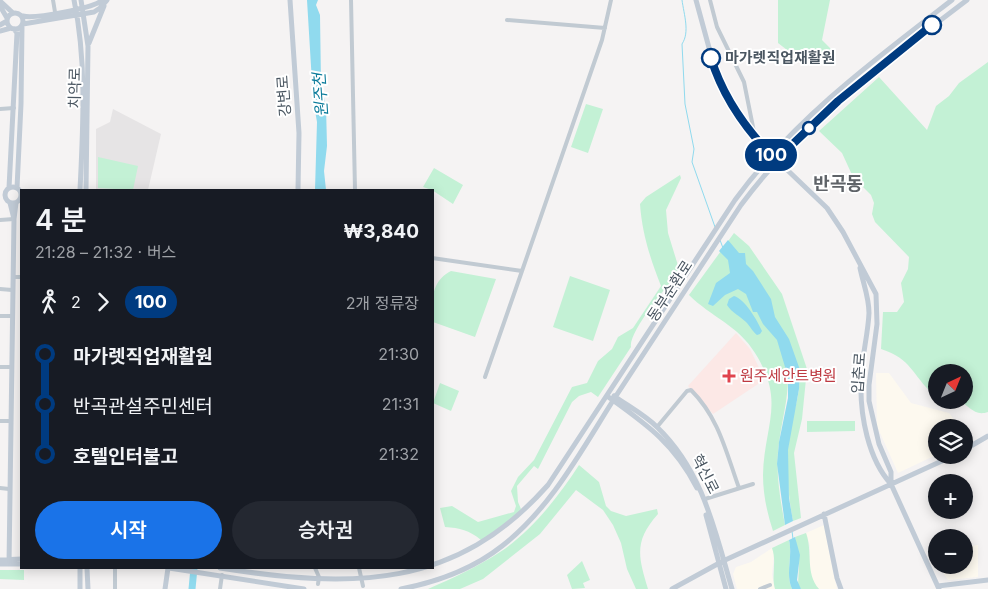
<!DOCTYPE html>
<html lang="ko">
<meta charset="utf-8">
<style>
body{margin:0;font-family:Inter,"Noto Sans KR",sans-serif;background:#242831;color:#f1f3f6;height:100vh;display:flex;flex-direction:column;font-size:19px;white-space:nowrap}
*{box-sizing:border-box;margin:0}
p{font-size:16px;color:#9ea1a6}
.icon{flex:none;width:28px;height:28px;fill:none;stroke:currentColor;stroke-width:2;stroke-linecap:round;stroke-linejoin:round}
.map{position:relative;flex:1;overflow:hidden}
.drawer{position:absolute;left:20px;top:189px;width:414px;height:380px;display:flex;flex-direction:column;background:#171b24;border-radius:0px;box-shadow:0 2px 12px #0003}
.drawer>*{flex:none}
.badge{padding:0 10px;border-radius:16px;font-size:18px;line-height:32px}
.needle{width:32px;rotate:43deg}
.fabs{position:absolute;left:928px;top:364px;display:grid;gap:10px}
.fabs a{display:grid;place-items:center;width:45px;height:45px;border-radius:50%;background:#171b24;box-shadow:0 2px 12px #0003;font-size:25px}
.map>.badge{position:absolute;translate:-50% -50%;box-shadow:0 0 0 2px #fff}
.legs{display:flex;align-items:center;gap:8px;height:55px;padding:0 15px;font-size:16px}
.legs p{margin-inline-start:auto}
.overview{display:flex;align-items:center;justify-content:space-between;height:85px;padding:0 15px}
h1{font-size:28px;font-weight:600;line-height:38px}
.cta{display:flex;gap:10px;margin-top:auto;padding:10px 15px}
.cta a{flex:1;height:58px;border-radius:30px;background:#1a73e8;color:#fff;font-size:20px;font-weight:600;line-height:58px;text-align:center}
.cta a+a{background:#242831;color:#f1f3f6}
ul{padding:0 15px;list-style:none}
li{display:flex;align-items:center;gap:18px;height:50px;font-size:19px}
li i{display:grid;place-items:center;width:8px;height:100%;margin:0 6px;background:currentColor}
li i::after{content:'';width:12px;height:12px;margin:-6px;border:4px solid;border-radius:50%;background:#171b24}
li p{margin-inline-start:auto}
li:first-child i{background:linear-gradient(#0000 50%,currentColor 0)}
li:last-child i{background:linear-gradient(currentColor 50%,#0000 0)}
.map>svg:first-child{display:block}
.commercial{fill:#fdf9ef}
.education{fill:#e6e4e5}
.medical{fill:#fce8e6}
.green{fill:#c3f1d5}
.water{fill:#90daee}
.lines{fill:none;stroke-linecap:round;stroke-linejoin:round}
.stream{stroke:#90daee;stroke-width:1}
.river{stroke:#90daee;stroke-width:7}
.street{stroke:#c1cad2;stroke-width:4}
.secondary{stroke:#c1cbd6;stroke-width:5}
.line-1-casing{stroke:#fff;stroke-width:11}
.line-1{stroke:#003b80;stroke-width:8}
.stop-1-dot{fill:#fff;stroke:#003b80;stroke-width:2.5}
.health-dot{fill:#e0444e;stroke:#fff;stroke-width:2}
.labels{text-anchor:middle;stroke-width:4;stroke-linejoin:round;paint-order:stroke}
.stop-label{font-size:15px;font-weight:bold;fill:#4a5661;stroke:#fff;text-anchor:start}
.street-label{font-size:15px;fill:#4a5661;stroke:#fff}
.health-label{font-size:15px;fill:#be3a42;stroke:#fff;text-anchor:start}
.water-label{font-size:16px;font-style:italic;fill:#0c7c9b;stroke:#fff}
.quarter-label{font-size:18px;font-weight:bold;fill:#5f6368;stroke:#fff}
</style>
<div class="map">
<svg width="988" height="589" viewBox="0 0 988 589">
<rect width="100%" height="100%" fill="#f5f3f3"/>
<path class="commercial" d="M876,373H889L911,403L949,413L960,427L936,428V455L898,473L877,426Z
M824,525L833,572L837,589H819L812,581L809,570L810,546L806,533Z
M978,545V577L948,580L938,565H964V547Z
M772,548L774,554L772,575L775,589H737L733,574L736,567L751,562Z"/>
<path class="education" d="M113,109L161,134L148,190H96V129L110,122Z"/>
<path class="medical" d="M736,333L750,349L760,370L761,382L713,414L688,386Z"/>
<path class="green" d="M778,0H830L822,40L831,49L823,59L791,53L778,43Z
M988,62V412C974,417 969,405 958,400H964V372H936V395L933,394C912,375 912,359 881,349L883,312H897L904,302L901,283L908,269L909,257L875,222L872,214L874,203L871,195L853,177L842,153L819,131L879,77L927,130L936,106L949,96L959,83Z
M586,104L603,109L588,153L571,147Z
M98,157L138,166L133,190L98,188Z
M434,168L463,185L453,204L432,190L423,187Z
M680,175L681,178L666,210L668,233L680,272C669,282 628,333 631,347L598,397L591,392L579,396L572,402L538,469L534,466L517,486L518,502L521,509L519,514L490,539L481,540C469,530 460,528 445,527L440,508L452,506L478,522L514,512L516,506L511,491L518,477L534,460L572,387L587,383L598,361L612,349L618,337L633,328L661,286C650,258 642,233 640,204L646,197Z
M734,233L749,246L782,294L807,369L802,419L794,453L801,518L793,521C787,490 785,457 791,425C795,407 801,391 799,372L788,377C788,400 782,420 779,443C775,471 780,498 785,525L773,531C767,513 763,494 763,475C764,425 786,402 755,353C738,325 711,317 689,295Z
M451,271L496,279L475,337L433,322C432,301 430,282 451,271Z
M570,276L610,290L593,341L553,327Z
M440,383L459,391L451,411L433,403Z
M807,421H855V431L807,432Z
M579,465L599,482L606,506L611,511L626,516L657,509L658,514C634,541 638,556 648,589H636L627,569L621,543L613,525L603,510L576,490L540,534L483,579L460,589H428C453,578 477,567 500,552C532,531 559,496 579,465Z
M806,533C813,552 805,573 819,589H801L798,585L799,565L795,537Z
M789,540C793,557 785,573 792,589H775C771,575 777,562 772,548Z
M582,561L590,580L583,583L585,588L572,589L567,575Z
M0,570H24V580L0,579Z"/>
<path class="water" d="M307,0H318L316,5L320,15L321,83L326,106L327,146L324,171L326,190H315L317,122L313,99Z
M728,240L739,253H745L746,264L753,271L771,299L775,317L789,339L800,370L799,389L788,450L789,498L793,521L785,525L777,464L779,442L788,398V377L777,340L763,324L757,312H753L746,294L738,289L725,295L713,306L708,304L716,283L730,273L728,260L719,251Z
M734,296C745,299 757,320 762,331L760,334L757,335C752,331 750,326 746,322C740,316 732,313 727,305L729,299Z
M795,537L800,555L797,580L801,589H792C785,573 793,557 789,540Z"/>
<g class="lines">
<path class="stream" d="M682,0C684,15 690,32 682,44L685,104L694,149L692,162L715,227
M720,240L723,248
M792,531L793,539"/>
<path class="river" d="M192,589L194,568"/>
<path class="street" d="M53,0L55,12
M351,0L355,190
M710,0L717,27L744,82L755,137
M507,20L605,28
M0,109L14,108
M0,220L14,219
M432,258L522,271L602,40L611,0
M13,277H21
M0,289L12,290
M0,316H12
M0,367H11
M485,377L522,271
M0,421H10
M657,427L687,391L691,390C719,418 726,452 739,488
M0,488L9,489
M705,499L753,484
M115,568V589
M315,568L319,577L318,584
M359,568L363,586
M220,589L222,575
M760,589L770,585"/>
<path class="secondary" d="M74,0C87,62 83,127 80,190
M81,0L88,46L86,190
M290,0L299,133L298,190
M696,0L717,77L731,104L755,139L827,208L843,232L876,294L877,324L869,385V401L879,444L891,472V484
M0,1L13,13
M0,6L7,18
M7 21a8 8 0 1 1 16 0a8 8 0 1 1-16 0Z
M23,16C34,19 95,8 102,0
M23,24L94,12L100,8L107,0
M0,25L7,21
M0,31L11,28
M89,43L104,6
M5 195a8 8 0 1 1 16 0a8 8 0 1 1-16 0Z
M9,188L17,33L14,29
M17,188L21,104L22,26
M10,203L14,219
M860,268C863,283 869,297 869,313C868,336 861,359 861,382C860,415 868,459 891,484L939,589
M607,396C646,424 674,443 697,488
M614,396C628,406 645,415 657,427C703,471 715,531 732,589
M964,450L988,436
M824,514L837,578L841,589
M706,515L726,589
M0,560L21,559
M0,564H21
M9,564L14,219L16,203
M80,568V589
M87,568L88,589
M169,568L304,589
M220,568C354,589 456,589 548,485L735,200C793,120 874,60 952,0
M938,586L988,580
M165,589L168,568
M401,589C437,582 473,569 502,546C551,508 581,451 614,399C656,334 699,270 741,205C802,122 886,62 967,0
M672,589L723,561L955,455"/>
</g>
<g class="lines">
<defs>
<path id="line-1" d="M711,58C723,98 747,131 776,160L838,101L932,25"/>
</defs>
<use href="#line-1" class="line-1-casing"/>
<use href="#line-1" class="line-1"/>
</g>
<g class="stop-1-dot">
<circle cx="932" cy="25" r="9"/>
<circle cx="711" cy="58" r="9"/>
<circle cx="809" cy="128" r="6"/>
</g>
<path class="health-dot" d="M726.5 368.5h5v5h5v5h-5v5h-5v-5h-5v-5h5z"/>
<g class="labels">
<g class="stop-label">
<text x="725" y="63">마가렛직업재활원</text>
</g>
<g class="street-label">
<text transform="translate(75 88) rotate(-89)" y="5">치악로</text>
<text transform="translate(284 96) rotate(-94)" y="5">강변로</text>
<text transform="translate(670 291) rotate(-57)" y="5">동부순환로</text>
<text transform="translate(859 373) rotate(-86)" y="5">입춘로</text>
<text transform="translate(705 474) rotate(63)" y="5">혁신로</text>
</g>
<g class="health-label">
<text x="740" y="381">원주세안트병원</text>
</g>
<g class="water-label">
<text transform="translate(320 95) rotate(-94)" y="6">원주천</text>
</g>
<g class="quarter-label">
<text x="838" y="190">반곡동</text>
</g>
</g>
</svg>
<div class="fabs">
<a><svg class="needle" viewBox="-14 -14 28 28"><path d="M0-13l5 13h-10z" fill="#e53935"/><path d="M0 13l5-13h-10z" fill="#9ea1a6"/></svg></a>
<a><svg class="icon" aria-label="layers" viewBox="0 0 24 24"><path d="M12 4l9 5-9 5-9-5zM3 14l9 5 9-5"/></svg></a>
<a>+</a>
<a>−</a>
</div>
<b class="badge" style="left:771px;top:155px;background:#003b80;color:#fff">100</b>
<section class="drawer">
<div class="overview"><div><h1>4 분</h1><p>21:28 – 21:32 · 버스</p></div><b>₩3,840</b></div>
<div class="legs"><svg class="icon" aria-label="walk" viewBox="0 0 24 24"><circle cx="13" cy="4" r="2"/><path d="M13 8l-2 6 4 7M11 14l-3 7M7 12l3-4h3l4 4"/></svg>2<svg class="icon" aria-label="forward" viewBox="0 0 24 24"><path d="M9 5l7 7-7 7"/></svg><b class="badge" style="background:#003b80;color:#fff">100</b><p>2개 정류장</p></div>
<ul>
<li><i style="color:#003b80"></i><b>마가렛직업재활원</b><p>21:30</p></li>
<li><i style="color:#003b80"></i><span>반곡관설주민센터</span><p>21:31</p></li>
<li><i style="color:#003b80"></i><b>호텔인터불고</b><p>21:32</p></li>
</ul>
<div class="cta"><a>시작</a><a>승차권</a></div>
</section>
</div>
